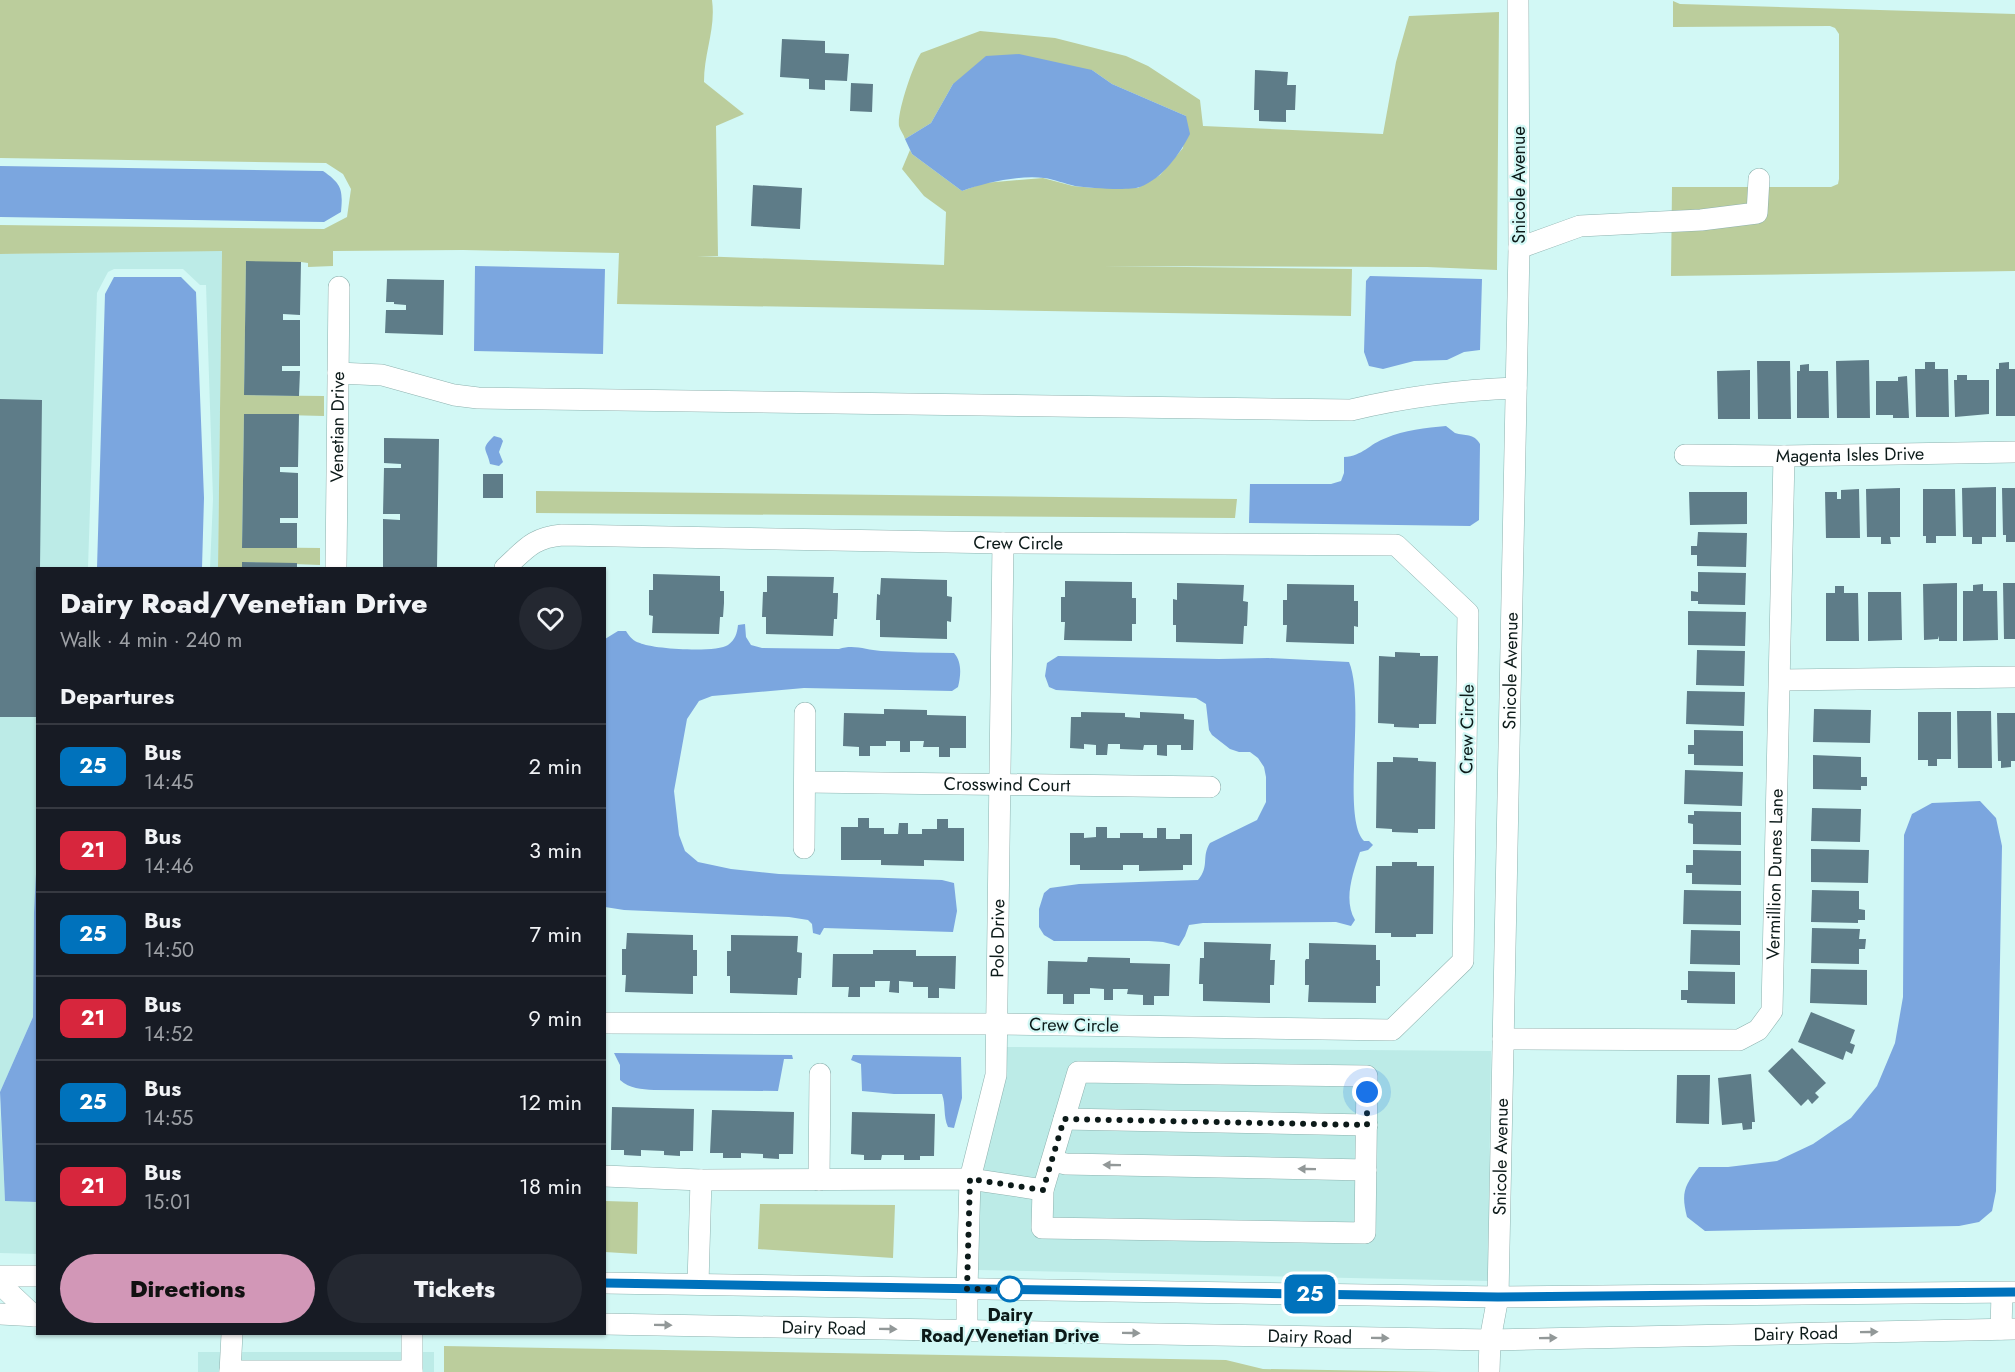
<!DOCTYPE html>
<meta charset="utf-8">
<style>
body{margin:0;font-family:Jost,sans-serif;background:#242831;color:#f1f3f6;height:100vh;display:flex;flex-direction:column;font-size:22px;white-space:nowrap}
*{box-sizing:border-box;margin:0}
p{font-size:20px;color:#9ea1a6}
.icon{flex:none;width:33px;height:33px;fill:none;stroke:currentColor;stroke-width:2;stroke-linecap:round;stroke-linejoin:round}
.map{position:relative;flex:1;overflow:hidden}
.panel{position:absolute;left:36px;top:567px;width:570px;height:768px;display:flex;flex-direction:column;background:#171b24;border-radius:0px;box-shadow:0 2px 4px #0004}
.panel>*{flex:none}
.badge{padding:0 12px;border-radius:9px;font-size:21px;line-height:39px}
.you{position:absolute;width:30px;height:30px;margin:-15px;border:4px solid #fff;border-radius:50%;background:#1a73e8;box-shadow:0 0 0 9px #1a73e833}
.map>.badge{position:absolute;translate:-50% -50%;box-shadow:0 0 0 3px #fff}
h2{padding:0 24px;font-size:22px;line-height:54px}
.round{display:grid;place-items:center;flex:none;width:63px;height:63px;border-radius:32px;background:#242831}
.head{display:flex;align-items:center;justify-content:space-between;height:102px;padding:0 24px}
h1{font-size:28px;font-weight:800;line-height:45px}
.action{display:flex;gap:12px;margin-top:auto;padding:12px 24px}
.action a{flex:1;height:69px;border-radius:36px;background:#d297b7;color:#111;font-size:24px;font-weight:800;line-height:69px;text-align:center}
.action a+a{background:#242831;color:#f1f3f6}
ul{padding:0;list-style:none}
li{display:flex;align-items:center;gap:18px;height:84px;padding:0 24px;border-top:2px solid #363941}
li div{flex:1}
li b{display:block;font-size:22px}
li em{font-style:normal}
li .badge{min-width:66px;font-weight:700;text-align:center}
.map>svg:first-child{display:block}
.built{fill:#bcebe7}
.green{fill:#bbcd9c}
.water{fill:#7ba6df}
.building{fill:#5e7c88}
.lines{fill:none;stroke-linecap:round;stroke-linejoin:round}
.minor-casing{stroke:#8eb2af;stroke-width:22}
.minor{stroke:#fff;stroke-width:21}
.oneway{fill:#929898}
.line-casing{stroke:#fff;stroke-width:14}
.line{stroke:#0072bc;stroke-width:9}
.walk{stroke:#0c1a19;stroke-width:6;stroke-dasharray:0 10.8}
.stop-dot{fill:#fff;stroke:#0072bc;stroke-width:3}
.labels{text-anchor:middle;stroke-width:4.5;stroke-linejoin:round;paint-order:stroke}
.street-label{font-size:18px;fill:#0c1a19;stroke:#d2f8f5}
.stop-label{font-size:18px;font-weight:bold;fill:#0c1a19;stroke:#d2f8f5}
</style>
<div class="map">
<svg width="2015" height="1372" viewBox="0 0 2015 1372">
<rect width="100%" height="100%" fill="#d2f8f5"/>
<path class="built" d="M153,251H222L218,568H210L213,499L206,285H200L183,269H114L108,272L97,293L88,568H38V855L34,913L33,1017L0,1092V254Z
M1007,1047L1491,1051L1488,1281L978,1270L980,1181Z
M0,1104L5,1200L37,1202V1254L0,1253Z
M198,1352H434V1372H198Z"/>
<path class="green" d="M0,0H712C716,29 704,52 704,82L744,114L716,126L718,256H697L944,265L946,212L924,196L902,169L910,150L912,154L962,191L984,183L1043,178L1073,186L1094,188H1138L1160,175L1183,148L1186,116L1112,84L1092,70L953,84L931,123L905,139C904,135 900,130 899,126C897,112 913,65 921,53L980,31L1055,38L1126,56L1148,66L1200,100L1203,126L1383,134L1396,62L1409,16L1499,12L1497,270L1427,267L1102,266L1352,269L1351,316L617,304L619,253L463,250L333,251V266L308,267V263L301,262H246L244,395L324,396V416L244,414L242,547L320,548V565L242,562V568H218L222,251L0,254V225L324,229L347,217L351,189L343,174L326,163L0,158Z
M1673,1L1680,4L2015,14V271L1671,276L1672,187H1831L1838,184L1839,179V34L1835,28L1830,26L1673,27Z
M536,491L1237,499L1235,518L536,513Z
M605,1201L638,1202L637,1254L605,1252Z
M760,1204L895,1205L893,1258L758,1249Z
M444,1346L1226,1360L1263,1369L1442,1372H444Z"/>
<path class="water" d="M1019,54L1092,70L1112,84L1186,116L1190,134C1179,155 1163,178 1140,187C1128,191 1089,188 1075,186C1065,184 1054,179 1044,178C1018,175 985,183 962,191L912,154L905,139L931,123L953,84L986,56Z
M0,166L323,171C342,184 343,190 341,212L324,222L0,217Z
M475,266L605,269L603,354L474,351Z
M1370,276L1482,279L1480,350L1464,352L1447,360L1414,361L1383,369L1369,366L1364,352L1366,281Z
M114,277H181L196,292L204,498L202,568H97L105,294Z
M1446,426C1449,428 1452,431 1455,433C1465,436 1474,433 1480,444L1479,520L1470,526L1249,523L1250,484H1331L1341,481L1344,473V457C1363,456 1369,444 1386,438C1404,430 1426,428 1446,426Z
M494,436L501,438L503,441L499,452L503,462L499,466L490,464C486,447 480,450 494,436Z
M745,624L746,637L751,645L762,648L839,649C854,644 866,650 881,651C905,652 930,653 954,653C962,662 961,675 958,687L952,691L804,688L712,696L699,701L687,719L674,791L679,835L685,851L698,862L731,869L779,874L942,880L954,883L957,911L953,932L824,928L820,935L813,933L812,924L808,920L789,917L624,910L605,907V639L618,631H626C630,637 633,641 640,643C652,649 717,653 728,645C735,640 737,634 738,625Z
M1058,656L1219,659L1268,658L1349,662C1366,703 1341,818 1364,841H1369L1373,845L1368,850L1360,852C1353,873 1343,900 1355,920L1351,926L1336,922L1203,923L1189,925L1185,936L1179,946L1163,942L1149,941H1054L1044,935L1039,927V909L1044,893L1050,888L1079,884L1198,880C1210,866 1201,857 1210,843L1257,820L1266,802V777L1264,767L1258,758L1250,752H1239L1230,749L1212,735L1209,730L1206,704L1196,698L1056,690L1049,687L1045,676L1047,663Z
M1980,801L1996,818L2002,846L1996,1191L1992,1211L1979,1222L1959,1226L1705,1231L1687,1217C1681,1193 1684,1186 1699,1167H1728L1777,1161L1813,1144L1851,1118L1877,1086L1895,1043L1903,997L1904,835L1912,814L1932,803Z
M37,855V1202L5,1201L0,1092L33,1017L34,912Z
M614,1053L792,1055L793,1059H784L778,1091L654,1090C641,1089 630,1089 620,1080V1065Z
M853,1055L961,1057L962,1098L954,1128L948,1127C943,1116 946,1105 942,1094H894L862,1091L861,1064L851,1060Z"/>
<path class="building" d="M782,39L825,41V53L849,54L847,81L825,80V90L809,89V79L780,77Z
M1255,70L1288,72L1287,85H1296L1295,110H1286V122L1259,121V110H1254Z
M851,83L873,84L872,112L850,111Z
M753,185L802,188L800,229L751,226Z
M246,261L301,262L300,315L283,314V320H300V366H282V371H300L299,396L244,395Z
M387,279L444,280L443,335L385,333L386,310H406V305L394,304V302H386Z
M1869,360L1870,418H1837L1836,361Z
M1757,361H1790L1791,419H1758Z
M1925,362H1935V369H1948L1949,417H1916L1915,369H1925Z
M2009,362V369H2015V416H1996V369H1999V363Z
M1809,364V371H1828L1829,418H1797V371H1800V365Z
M1750,370V419H1718L1717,371Z
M1957,375H1967V380H1989V414L1955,417L1954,380H1957Z
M1907,376L1909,418H1893V415H1876V381H1898V377Z
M0,399L42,400L40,568H38V717H0Z
M244,414H299L298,467H280V472L298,473V518H280V523H297V548H242Z
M384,438L439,439L437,568H383V519L400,520V514H383L384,468H401V464L384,463Z
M483,474H503V498H483Z
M1996,487V537H1982V544H1972V537H1963L1962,488Z
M1900,488V537H1890L1891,544H1881V537H1867L1866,489Z
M2002,488H2015V542H2006V535H2003Z
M1859,489L1860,538H1826L1825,492H1837V499H1841V490Z
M1923,489H1955L1956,536H1936V543H1926V536H1923Z
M1689,492H1747V524L1690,525Z
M1698,532L1747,533L1746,567L1697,566V555H1691V546H1697Z
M242,562L297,563V568H242Z
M1698,572L1746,573L1745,605L1698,604V601H1691V591L1698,592Z
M653,574L720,576V591H724V603L723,617H720L719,634L652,633L653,616L649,615V590H653Z
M767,576L834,577L833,593H838V596L837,619H834L833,636L766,634V617H762L763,592H767Z
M881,578L947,580V596L952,597L951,622L947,621V639L880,637V620H876L877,596V594L880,595Z
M1065,581L1132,582V598H1136V624H1132V641L1064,640L1065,622H1061V597H1065Z
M1177,583L1244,585L1243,601L1248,602L1247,626H1244L1243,644L1176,642V625H1173V599L1177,600Z
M1957,583V641H1939V636L1938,639L1924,640L1923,584Z
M2003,583H2015V639H2004Z
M1287,584L1354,585V601H1358V627L1354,626V644L1286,642L1287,625H1283V600H1287Z
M1983,584V591H1997L1998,640L1963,641V591H1973V585Z
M1835,586H1844V593H1858L1859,641H1826V593H1835Z
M1868,592H1901L1902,640L1868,641Z
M1688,611L1746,612L1745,646L1688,645Z
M1697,650L1745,651L1744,686L1696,685Z
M1395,652L1420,653V656H1438L1436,724H1419V728L1394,727V724L1378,723L1379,656L1395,657Z
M1687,691L1745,692L1744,726L1686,724Z
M884,709L927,710V715L966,716V748H950V757H939V747H923L924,741H910V752H900V741H886V746H870V756H859V747L843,746L844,713L884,714Z
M1814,709L1871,710L1870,743L1813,742Z
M1957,711H1991L1992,768H1958Z
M1081,712L1125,713V717L1140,718V712L1184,714V719L1194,720L1193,750H1181V745H1167V756L1157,755V745H1144L1143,750L1120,749V744H1108L1107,755H1096V745L1084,744V749L1070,748L1071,717H1081Z
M1918,712H1951V759H1937V766H1928V760H1918Z
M1997,713H2015V761H2011V767L2001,768V761H1998Z
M1694,730L1743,731V766L1694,765V754H1688V745H1694Z
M1813,755L1861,757V777H1867V786H1861V790L1813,789Z
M1393,757L1418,758V761L1436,762L1435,829H1418V833L1392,832V829L1376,828L1377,762H1393Z
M1685,770L1743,772L1742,806L1684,804Z
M1812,808L1861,809L1860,842L1811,841Z
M1694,811L1741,812V845L1693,844V824L1688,823V815H1694Z
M858,818H869V828H884V834H898L899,823H908V834H922V829H937V819H948V828H964V861L924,860V866L881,865V860H841V827H858Z
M1096,827H1107V838H1120V833H1143V838H1157V828H1166V839H1180V834H1192V865H1183V870L1139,871V865H1123V870H1080V865H1070V833H1084V838L1096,837Z
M1811,849L1869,850L1868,883L1811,882Z
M1693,850L1741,851V885L1692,884V873H1686V865H1693Z
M1392,862H1417V866H1434L1433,934H1416V937H1391V933H1375L1376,866H1392Z
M1684,890L1741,891V925L1683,924Z
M1812,890L1859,891V909L1865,910V920H1858V923L1811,922Z
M1812,928L1860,929L1859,939H1866L1865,949H1859V964L1811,963Z
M1691,930L1740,931V965L1690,964Z
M627,933L693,935V950H697V976H693V994L625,992L626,975H622V949H626Z
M731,935L798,936L797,952L802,953L801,978H798L797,995L730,993V976H727V951H731Z
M1204,942L1271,944L1270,960H1275L1274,985H1270V1003L1203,1001V984H1199L1200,958H1204Z
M1309,943L1376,945V960H1380V986H1376V1003L1308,1002L1309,985H1305V961L1306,959H1309Z
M873,950H916V956H956L955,989L939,988V998H928V987H913V982L899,981V993L889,992L890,981H875V987H860V997H848L849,987H832L833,954H873Z
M1088,957L1130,958V963L1170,964L1169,996H1154V1005H1143V995L1127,994L1128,989H1113V1000H1104V989L1090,988V994H1074V1004H1063V994H1047L1048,961L1087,962Z
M1811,969L1867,970V1005L1810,1003Z
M1688,971L1735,972V1004L1687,1003V1000H1681V990H1688Z
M1811,1012L1855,1030L1850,1043L1855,1045L1852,1054L1846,1051L1843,1060L1798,1042Z
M1792,1048L1826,1083L1815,1093L1819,1097L1812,1104L1808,1099L1801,1106L1768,1071Z
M1751,1074L1755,1122H1752V1129L1743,1130L1742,1123L1722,1125L1718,1078Z
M1677,1075H1710L1709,1124L1676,1123Z
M612,1107L694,1109L693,1151H680V1156L664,1155V1151L641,1150V1156L624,1155V1150H611Z
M712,1110L794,1112L793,1154H779V1159L763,1158V1154L741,1153V1158H723V1153H710Z
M852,1112L935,1114L934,1156H920V1160H904V1155H882L881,1160H864V1155L851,1154Z"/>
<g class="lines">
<defs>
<g id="minor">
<path d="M1519,248L1580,226L1701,220L1757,213L1759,179"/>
<path d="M338,373L382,375L454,395L478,398L1351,410C1405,397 1460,390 1516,388"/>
<path id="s1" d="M1685,455L1784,456L2015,452"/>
<path id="s2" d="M336,568L339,287"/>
<path id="s3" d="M505,568C526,549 532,538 562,535L1003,543L1396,545L1468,613L1463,961L1392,1030L997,1024L604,1023"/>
<path d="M1780,680L2015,677"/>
<path id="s4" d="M805,782L1210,787"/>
<path d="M804,848L805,713"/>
<path id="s5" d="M1503,1039L1739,1040L1758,1030L1772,1011L1784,456"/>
<path d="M1078,1072L1367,1076L1365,1233L1042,1228L1043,1190Z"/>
<path d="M1064,1119L1367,1125"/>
<path d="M1052,1161L1066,1164L1366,1170"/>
<path d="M604,1176L701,1180"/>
<path d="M819,1180L820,1074"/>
<path d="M0,1276H38"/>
<path d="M604,1283L1498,1297L2015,1292"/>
<path d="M0,1284L34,1316"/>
<path d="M698,1284L701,1180L970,1179L1043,1190"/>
<path d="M0,1314L38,1316"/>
<path id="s6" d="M604,1324L1490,1340L2015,1329"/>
<path d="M2001,1329L2002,1293"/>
<path id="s7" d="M967,1331V1289L970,1179L996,1075L1003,543"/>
<path d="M412,1334V1372"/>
<path d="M230,1371H412"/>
<path d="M230,1372L232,1334"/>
<path id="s8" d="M1489,1372L1490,1340L1498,1297L1519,248L1518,0"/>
</g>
</defs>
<use href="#minor" class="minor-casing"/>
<use href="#minor" class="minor"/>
</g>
<defs><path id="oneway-solid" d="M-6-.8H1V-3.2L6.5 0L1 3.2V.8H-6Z" transform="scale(1.5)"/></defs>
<g class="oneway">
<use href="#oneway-solid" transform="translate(1112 1165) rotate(-179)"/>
<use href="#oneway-solid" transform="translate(1307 1169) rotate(-179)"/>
<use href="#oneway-solid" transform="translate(663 1325) rotate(1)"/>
<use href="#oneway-solid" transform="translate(888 1329) rotate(1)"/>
<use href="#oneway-solid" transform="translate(1869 1332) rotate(-1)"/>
<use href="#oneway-solid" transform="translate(1131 1333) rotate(1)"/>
<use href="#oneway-solid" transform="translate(1380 1338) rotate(1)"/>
<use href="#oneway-solid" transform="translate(1548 1338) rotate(-1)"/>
</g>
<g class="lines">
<defs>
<path id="line" d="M604,1283L1498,1297L2015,1292"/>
</defs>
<use href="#line" class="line-casing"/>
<use href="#line" class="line"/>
<path class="walk" d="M1010,1289H967L970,1179L1043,1190L1064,1119L1367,1125V1092"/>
</g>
<circle class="stop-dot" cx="1010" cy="1289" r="12"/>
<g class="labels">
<g class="street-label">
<text transform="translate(1519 185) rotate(-90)" y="6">Snicole Avenue</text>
<text dy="6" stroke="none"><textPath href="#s2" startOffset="141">Venetian Drive</textPath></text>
<text dy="6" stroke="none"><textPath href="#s1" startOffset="165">Magenta Isles Drive</textPath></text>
<text dy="6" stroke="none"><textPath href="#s3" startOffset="524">Crew Circle</textPath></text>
<text dy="6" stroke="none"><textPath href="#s8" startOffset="702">Snicole Avenue</textPath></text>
<text transform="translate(1467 729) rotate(-89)" y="6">Crew Circle</text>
<text dy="6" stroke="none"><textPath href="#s4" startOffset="202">Crosswind Court</textPath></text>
<text dy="6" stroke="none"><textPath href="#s5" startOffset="418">Vermillion Dunes Lane</textPath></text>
<text dy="6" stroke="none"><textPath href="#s7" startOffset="396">Polo Drive</textPath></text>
<text transform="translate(1074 1025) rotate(1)" y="6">Crew Circle</text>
<text dy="6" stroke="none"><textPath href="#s8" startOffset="216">Snicole Avenue</textPath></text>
<text dy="6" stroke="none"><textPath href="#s6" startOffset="220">Dairy Road</textPath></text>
<text dy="6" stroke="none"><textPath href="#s6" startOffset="1192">Dairy Road</textPath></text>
<text dy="6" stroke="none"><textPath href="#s6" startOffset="706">Dairy Road</textPath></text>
</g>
<g class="stop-label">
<text x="1010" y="1321">Dairy<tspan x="1010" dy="21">Road/Venetian Drive</tspan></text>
</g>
</g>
</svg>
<div class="you" style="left:1367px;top:1092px"></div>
<b class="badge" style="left:1310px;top:1294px;background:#0072bc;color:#fff">25</b>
<section class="panel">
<div class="head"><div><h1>Dairy Road/Venetian Drive</h1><p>Walk · 4 min · 240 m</p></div><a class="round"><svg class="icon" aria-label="heart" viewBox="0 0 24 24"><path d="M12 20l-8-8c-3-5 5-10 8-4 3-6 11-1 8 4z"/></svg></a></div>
<h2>Departures</h2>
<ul>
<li><span class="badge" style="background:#0072bc;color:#fff">25</span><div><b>Bus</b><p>14:45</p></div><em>2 min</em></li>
<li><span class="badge" style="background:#d7263d;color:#fff">21</span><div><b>Bus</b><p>14:46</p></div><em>3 min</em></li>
<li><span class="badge" style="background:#0072bc;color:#fff">25</span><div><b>Bus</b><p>14:50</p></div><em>7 min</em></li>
<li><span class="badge" style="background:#d7263d;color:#fff">21</span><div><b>Bus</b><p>14:52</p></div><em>9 min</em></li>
<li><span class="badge" style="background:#0072bc;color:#fff">25</span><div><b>Bus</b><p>14:55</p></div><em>12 min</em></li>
<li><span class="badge" style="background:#d7263d;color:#fff">21</span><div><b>Bus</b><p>15:01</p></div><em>18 min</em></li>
</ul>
<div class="action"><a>Directions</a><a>Tickets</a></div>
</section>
</div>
